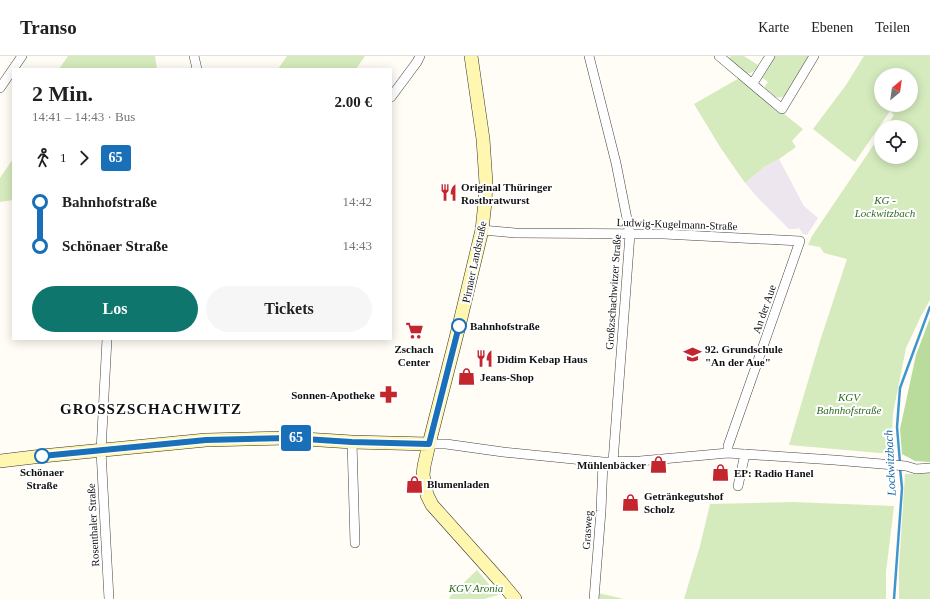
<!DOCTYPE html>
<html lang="de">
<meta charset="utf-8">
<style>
body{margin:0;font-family:Georgia,serif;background:#f6f6f6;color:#202124;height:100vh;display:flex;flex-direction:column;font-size:15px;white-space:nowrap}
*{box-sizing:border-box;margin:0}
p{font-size:13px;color:#757577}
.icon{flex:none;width:22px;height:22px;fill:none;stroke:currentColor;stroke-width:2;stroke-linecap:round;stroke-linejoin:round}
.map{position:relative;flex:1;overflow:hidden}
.panel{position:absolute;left:12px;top:12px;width:380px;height:272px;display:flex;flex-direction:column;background:#fff;border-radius:0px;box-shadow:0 2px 10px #0003}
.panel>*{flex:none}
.badge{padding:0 8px;border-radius:3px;font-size:14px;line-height:26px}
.needle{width:26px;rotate:29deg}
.fabs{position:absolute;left:874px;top:12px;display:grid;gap:8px}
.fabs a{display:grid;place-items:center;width:44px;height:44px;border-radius:50%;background:#fff;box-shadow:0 2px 10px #0003;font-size:20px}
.map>.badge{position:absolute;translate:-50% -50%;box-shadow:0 0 0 2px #fff}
.legs{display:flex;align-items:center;gap:6px;height:44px;padding:0 20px;font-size:13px}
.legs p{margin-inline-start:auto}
.overview{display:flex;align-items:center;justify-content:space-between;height:68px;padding:0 20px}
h1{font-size:22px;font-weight:600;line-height:30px}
.cta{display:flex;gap:8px;margin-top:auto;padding:8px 20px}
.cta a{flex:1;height:46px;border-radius:24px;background:#0f766e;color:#fff;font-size:16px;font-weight:600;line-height:46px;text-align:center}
.cta a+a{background:#f6f6f6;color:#202124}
ul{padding:0 20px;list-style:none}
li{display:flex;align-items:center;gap:14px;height:44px;font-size:15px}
li i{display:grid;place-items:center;width:6px;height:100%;margin:0 5px;background:currentColor}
li i::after{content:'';width:10px;height:10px;margin:-5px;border:3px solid;border-radius:50%;background:#fff}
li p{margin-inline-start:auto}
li:first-child i{background:linear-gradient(#0000 50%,currentColor 0)}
li:last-child i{background:linear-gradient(currentColor 50%,#0000 0)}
header{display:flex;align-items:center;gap:24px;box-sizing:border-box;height:56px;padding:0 20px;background:#fff;border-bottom:1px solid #e0e0e0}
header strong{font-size:19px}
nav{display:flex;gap:22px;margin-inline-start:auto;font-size:14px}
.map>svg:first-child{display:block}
.industrial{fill:#eee6ef}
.green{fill:#d5ebbd;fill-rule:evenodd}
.forest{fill:#b9dc9c}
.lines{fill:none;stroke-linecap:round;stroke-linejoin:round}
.stream{stroke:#3f96cf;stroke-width:2.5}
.street-casing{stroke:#444;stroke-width:10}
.secondary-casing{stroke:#333;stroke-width:14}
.street{stroke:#fff;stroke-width:9}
.secondary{stroke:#fff6b0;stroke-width:13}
.line-1-casing{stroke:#fff;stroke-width:9}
.line-1{stroke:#1a70b8;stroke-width:6}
.stop-1-dot{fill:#fff;stroke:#1a70b8;stroke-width:2}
.labels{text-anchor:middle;stroke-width:4;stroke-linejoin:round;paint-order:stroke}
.poi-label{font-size:11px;font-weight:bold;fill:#111;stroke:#fff;text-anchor:start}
.park-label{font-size:11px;font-style:italic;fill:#2f6b1f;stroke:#fff}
.street-label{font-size:11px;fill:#111;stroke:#fff}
.stop-label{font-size:11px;font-weight:bold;fill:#111;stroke:#fff;text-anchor:start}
.water-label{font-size:12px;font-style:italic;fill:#1768a6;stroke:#fff}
.district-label{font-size:15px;font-weight:bold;letter-spacing:1px;fill:#111;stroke:#fff}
</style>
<header>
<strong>Transo</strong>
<nav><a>Karte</a><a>Ebenen</a><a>Teilen</a></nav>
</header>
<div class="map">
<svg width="930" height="543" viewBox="0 0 930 543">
<rect width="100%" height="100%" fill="#fffdf5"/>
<path class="industrial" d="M779,103L804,150L818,162L807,179L803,178L799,172L795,173H789L759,143L745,127L764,111Z"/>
<path class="green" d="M68,0H155L157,13H59Z
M287,0H365L356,13H278Z
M731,0H744L758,9C757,11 756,13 754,15C745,22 734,10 728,4Z
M770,0H809L786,39C777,45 771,39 763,33L768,26L759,19Z
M864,0H930V244L921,260L906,292L893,357L891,398L789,389L820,285L847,203L824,197L820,191L808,189L812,180L881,78V101H911V71H886L894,59L890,55L855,106L813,73L846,29ZM881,19H911V49H881Z
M741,21L758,37L803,73L792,85L796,91L779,103L764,111L745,127L720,91L694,48Z
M13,103V144L0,146V122Z
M930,417V543H899V511L905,418Z
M793,446L894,450L886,516V543H684L700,490L710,448Z
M477,514L498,539L484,543H449L451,539Z
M598,537L624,543H598Z"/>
<path class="forest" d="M930,262V406L915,405L902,398L900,373L916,299Z"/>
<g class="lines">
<path class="stream" d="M900,407L897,371L900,332L930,251
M894,543L902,432L900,412"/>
<defs>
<path id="street" d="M194,0L197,13
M589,0L616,107L630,178L613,406
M719,0L782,53L814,0
M753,27L770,0
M0,32L22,0
M391,41L417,6L420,0
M482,174L515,177L664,178L800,185L728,390V397
M107,283L101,395L109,543
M352,386L355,487
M429,388H446L503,396L603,406L640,405L728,397L834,404L906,410L916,413L930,412
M738,430L745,398
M594,543L601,455L603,406"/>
<path id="secondary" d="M471,0L483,83L486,127L485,146L482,174L459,270L429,388L424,410L423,419L427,439L432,449L501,526L515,543
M0,405L42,400L206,384L289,382L352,386L429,388"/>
</defs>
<use href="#street" class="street-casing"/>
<use href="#secondary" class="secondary-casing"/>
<use href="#street" class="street"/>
<use href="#secondary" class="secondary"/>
</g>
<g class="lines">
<defs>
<path id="line-1" d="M42,400L206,384L289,382L352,386L429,388L459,270"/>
</defs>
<use href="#line-1" class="line-1-casing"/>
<use href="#line-1" class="line-1"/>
</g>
<defs>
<symbol id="restaurant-bare" viewBox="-9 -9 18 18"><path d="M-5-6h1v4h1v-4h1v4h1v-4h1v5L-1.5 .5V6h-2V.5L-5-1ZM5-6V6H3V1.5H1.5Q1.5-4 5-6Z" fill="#c4262e" stroke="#fff" stroke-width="2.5" paint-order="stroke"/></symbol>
<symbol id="supermarket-bare" viewBox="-9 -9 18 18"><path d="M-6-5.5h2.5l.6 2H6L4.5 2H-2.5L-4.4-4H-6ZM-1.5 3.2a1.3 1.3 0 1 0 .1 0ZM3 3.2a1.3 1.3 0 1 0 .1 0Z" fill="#c4262e" stroke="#fff" stroke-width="2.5" paint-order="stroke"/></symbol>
<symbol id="school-bare" viewBox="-9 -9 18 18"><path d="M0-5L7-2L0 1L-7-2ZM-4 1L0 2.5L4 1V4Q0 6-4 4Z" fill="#c4262e" stroke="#fff" stroke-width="2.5" paint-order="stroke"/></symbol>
<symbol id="shop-bare" viewBox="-9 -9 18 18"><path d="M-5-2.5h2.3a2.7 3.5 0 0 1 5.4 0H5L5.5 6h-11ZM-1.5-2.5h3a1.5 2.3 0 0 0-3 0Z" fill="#c4262e" stroke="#fff" stroke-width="2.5" paint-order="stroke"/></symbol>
<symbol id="pharmacy-bare" viewBox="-9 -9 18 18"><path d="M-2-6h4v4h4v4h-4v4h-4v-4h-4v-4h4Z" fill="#c4262e" stroke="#fff" stroke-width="2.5" paint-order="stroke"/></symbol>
</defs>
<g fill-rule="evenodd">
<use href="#restaurant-bare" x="436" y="124" width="25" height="25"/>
<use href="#supermarket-bare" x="402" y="262" width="25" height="25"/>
<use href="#school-bare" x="680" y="286" width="25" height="25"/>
<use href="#restaurant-bare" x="472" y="290" width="25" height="25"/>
<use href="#shop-bare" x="454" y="308" width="25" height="25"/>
<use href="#pharmacy-bare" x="376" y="326" width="25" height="25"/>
<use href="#shop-bare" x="646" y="396" width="25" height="25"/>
<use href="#shop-bare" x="708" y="404" width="25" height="25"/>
<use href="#shop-bare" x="402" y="416" width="25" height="25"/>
<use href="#shop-bare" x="618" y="434" width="25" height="25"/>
</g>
<g class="stop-1-dot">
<circle cx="459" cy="270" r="7"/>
<circle cx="42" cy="400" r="7"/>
</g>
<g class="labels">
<g class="poi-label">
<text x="461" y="135">Original Thüringer<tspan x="461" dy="13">Rostbratwurst</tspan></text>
<text x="414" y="297" text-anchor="middle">Zschach<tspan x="414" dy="13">Center</tspan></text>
<text x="705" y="297">92. Grundschule<tspan x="705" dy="13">"An der Aue"</tspan></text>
<text x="497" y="307">Didim Kebap Haus</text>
<text x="480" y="325">Jeans-Shop</text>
<text x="375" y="343" text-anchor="end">Sonnen-Apotheke</text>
<text x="646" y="413" text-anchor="end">Mühlenbäcker</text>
<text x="734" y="421">EP: Radio Hanel</text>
<text x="427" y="432">Blumenladen</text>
<text x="644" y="444">Getränkegutshof<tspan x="644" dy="13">Scholz</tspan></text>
</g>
<g class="park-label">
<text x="885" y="148">KG -<tspan x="885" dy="13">Lockwitzbach</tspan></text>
<text x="849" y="345">KGV<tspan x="849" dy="13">Bahnhofstraße</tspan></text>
<text x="476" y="536">KGV Aronia</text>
</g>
<g class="street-label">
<text transform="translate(677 168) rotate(2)" y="4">Ludwig-Kugelmann-Straße</text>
<text transform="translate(474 206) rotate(-78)" y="4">Pirnaer Landstraße</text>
<text transform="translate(613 236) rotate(-86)" y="4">Großzschachwitzer Straße</text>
<text transform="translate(764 253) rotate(-71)" y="4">An der Aue</text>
<text transform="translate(93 469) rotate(-93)" y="4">Rosenthaler Straße</text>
<text transform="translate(587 474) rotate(-86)" y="4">Grasweg</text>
</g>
<g class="stop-label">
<text x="470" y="274">Bahnhofstraße</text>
<text x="42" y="420" text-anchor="middle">Schönaer<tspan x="42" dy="13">Straße</tspan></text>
</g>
<g class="water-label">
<text transform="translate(890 407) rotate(-93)" y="4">Lockwitzbach</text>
</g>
<g class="district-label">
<text x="151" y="358">GROSSZSCHACHWITZ</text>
</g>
</g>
</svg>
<div class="fabs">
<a><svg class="needle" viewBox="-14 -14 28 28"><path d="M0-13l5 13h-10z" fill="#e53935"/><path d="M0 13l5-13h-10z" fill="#757577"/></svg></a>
<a><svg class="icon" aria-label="locate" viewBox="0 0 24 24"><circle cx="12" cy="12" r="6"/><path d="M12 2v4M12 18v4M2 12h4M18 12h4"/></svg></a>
</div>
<b class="badge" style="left:296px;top:382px;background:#1a70b8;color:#fff">65</b>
<section class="panel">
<div class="overview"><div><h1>2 Min.</h1><p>14:41 – 14:43 · Bus</p></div><b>2.00 €</b></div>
<div class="legs"><svg class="icon" aria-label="walk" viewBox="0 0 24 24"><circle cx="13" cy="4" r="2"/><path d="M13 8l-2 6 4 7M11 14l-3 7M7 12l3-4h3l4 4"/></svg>1<svg class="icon" aria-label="forward" viewBox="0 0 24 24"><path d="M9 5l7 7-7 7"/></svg><b class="badge" style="background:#1a70b8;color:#fff">65</b></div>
<ul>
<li><i style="color:#1a70b8"></i><b>Bahnhofstraße</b><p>14:42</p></li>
<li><i style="color:#1a70b8"></i><b>Schönaer Straße</b><p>14:43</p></li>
</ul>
<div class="cta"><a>Los</a><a>Tickets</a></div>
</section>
</div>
